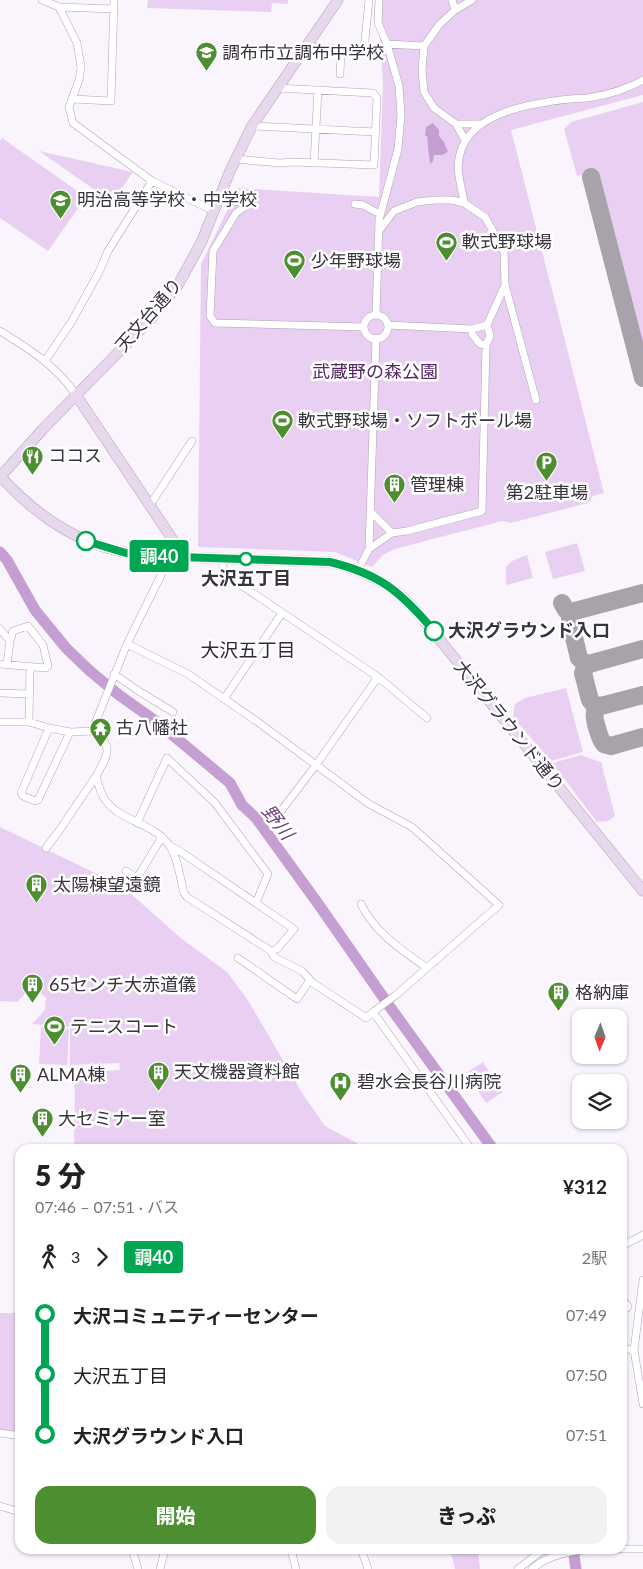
<!DOCTYPE html>
<html lang="ja">
<meta charset="utf-8">
<style>
body{margin:0;font-family:Lato,"Noto Sans JP",sans-serif;background:#f2f2f2;color:#222;height:100vh;display:flex;flex-direction:column;font-size:19px;white-space:nowrap}
*{box-sizing:border-box;margin:0}
p{font-size:16px;color:#767676}
.icon{flex:none;width:28px;height:28px;fill:none;stroke:currentColor;stroke-width:2;stroke-linecap:round;stroke-linejoin:round}
.map{position:relative;flex:1;overflow:hidden}
.side{position:absolute;left:15px;top:1144px;width:612px;height:410px;display:flex;flex-direction:column;background:#fff;border-radius:15px;box-shadow:0 1px 4px #0004}
.side>*{flex:none}
.badge{padding:0 10px;border-radius:4px;font-size:18px;line-height:32px}
.needle{width:32px;rotate:182deg}
.buttons{position:absolute;left:572px;top:1009px;display:grid;gap:10px}
.buttons a{display:grid;place-items:center;width:55px;height:55px;border-radius:10px;background:#fff;box-shadow:0 1px 4px #0004;font-size:25px}
.map>.badge{position:absolute;translate:-50% -50%;box-shadow:0 0 0 2px #fff}
.legs{display:flex;align-items:center;gap:8px;height:55px;padding:0 20px;font-size:16px}
.legs p{margin-inline-start:auto}
.summary{display:flex;align-items:center;justify-content:space-between;height:85px;padding:0 20px}
h1{font-size:28px;font-weight:800;line-height:38px}
.action{display:flex;gap:10px;margin-top:auto;padding:10px 20px}
.action a{flex:1;height:58px;border-radius:15px;background:#4d8e30;color:#fff;font-size:20px;font-weight:800;line-height:58px;text-align:center}
.action a+a{background:#f2f2f2;color:#222}
ul{padding:0 20px;list-style:none}
li{display:flex;align-items:center;gap:18px;height:60px;font-size:19px}
li i{display:grid;place-items:center;width:8px;height:100%;margin:0 6px;background:currentColor}
li i::after{content:'';width:12px;height:12px;margin:-6px;border:4px solid;border-radius:50%;background:#fff}
li p{margin-inline-start:auto}
li:first-child i{background:linear-gradient(#0000 50%,currentColor 0)}
li:last-child i{background:linear-gradient(currentColor 50%,#0000 0)}
.map>svg:first-child{display:block}
.green{fill:#e9d0f2}
.water{fill:#c59fd2}
.lines{fill:none;stroke-linecap:round;stroke-linejoin:round}
.river{stroke:#c59fd2;stroke-width:11}
.taxiway{stroke:#a8a2ab;stroke-width:18}
.street-casing{stroke:#b1a2b7;stroke-width:8}
.secondary-casing{stroke:#b1a2b7;stroke-width:11}
.street{stroke:#fff;stroke-width:7}
.secondary{stroke:#e8d8ee;stroke-width:10}
.line-1-casing{stroke:#fff;stroke-width:11}
.line-1{stroke:#00a651;stroke-width:8}
.stop-1-dot{fill:#fff;stroke:#00a651;stroke-width:2.5}
.labels{text-anchor:middle;stroke-width:5;stroke-linejoin:round;paint-order:stroke}
.poi-label{font-size:18px;fill:#39333c;stroke:#fff;text-anchor:start}
.street-label{font-size:18px;fill:#39333c;stroke:#fff}
.park-label{font-size:18px;fill:#562765;stroke:#fff}
.stop-label{font-size:18px;font-weight:bold;fill:#39333c;stroke:#fff}
.neighbourhood-label{font-size:19px;fill:#342839;stroke:#fff}
.water-label{font-size:19px;font-style:italic;fill:#714181;stroke:#fff}
</style>
<div class="map">
<svg width="643" height="1569" viewBox="0 0 643 1569">
<rect width="100%" height="100%" fill="#faf4fd"/>
<path class="green" d="M148,0H288V4L272,3L271,12L147,8Z
M379,0H643V95L511,130L604,493L593,496L588,503L511,523L502,521L395,549L383,555L372,567L335,552L198,547L201,264L238,188L379,197L383,82L378,14Z
M643,102V345L641,346L595,172L577,176L564,129L571,122Z
M2,138L86,197L48,251L0,218V141Z
M39,151L133,172L112,202Z
M577,543L585,571L553,579L545,552Z
M527,555L533,578L506,585V567L512,561Z
M566,688L583,752L551,761L513,717L515,704L525,698Z
M581,755L603,763L602,766L615,816L608,821L597,822L552,763Z
M0,827L122,886L182,939L227,972L249,1002L304,1096L325,1126L368,1149H188L181,1146L179,1149H74L75,1073L120,1070L119,1063L70,1065V1027L32,1024L45,1010L46,998L37,990L25,994L17,1002L0,1001Z
M41,1027L69,1029L67,1065L39,1064Z
M483,1062L503,1092L486,1103L466,1073Z
M0,1313H20V1433L0,1431Z
M450,1549H478L480,1569H455Z"/>
<path class="water" d="M433,123L439,130V136L444,142L448,152L442,155H434L433,161L430,164C429,156 428,145 427,136H425L426,127Z"/>
<g class="lines">
<path class="river" d="M0,552L7,560L35,610L66,648L90,671L119,695L157,722L230,783L242,805L256,818L319,905L390,1007L493,1149
M573,1549L576,1569"/>
<path class="taxiway" d="M591,177L643,378
M562,603L566,610L571,612L643,593
M574,612L570,616V621L579,658L583,662L589,664L643,649
M589,664L585,668L583,673L590,700L594,705L601,706
M643,695L601,706C598,708 596,708 595,712C593,718 600,740 604,744L611,746L643,737"/>
<defs>
<path id="street" d="M42,0L59,7L77,43L81,67L79,80L69,107L73,123L152,181L214,211
M452,0L455,10L439,25L424,46L422,70L424,92L434,108L456,124L465,140
M59,7L114,9
M455,10L472,0
M309,44L316,48L364,50L369,0
M387,44L424,46
M340,74L341,49
M73,99L111,101L114,0
M456,124H481
M252,126L375,132
M235,159L280,163L292,162L374,165L377,98L373,93L277,88
M314,163L318,90
M220,196L233,202L242,201L243,208L236,213L213,251L210,316L215,323L364,327
M355,204L363,205L380,214
M379,231L394,211L417,202L435,200H452L464,203
M505,285L536,400
M376,315L379,220L398,149L401,115L399,86L387,44L378,23L379,0
M364 327a12 12 0 1 1 24 0a12 12 0 1 1-24 0Z
M388,325L472,329L487,325L505,285L504,251L485,217L464,203C462,186 455,171 460,154C470,112 533,103 570,99C577,98 585,99 593,97C610,94 627,89 643,80
M472,329V334L480,344L486,345L490,336L487,325
M0,331C29,349 57,366 76,395
M45,361L72,321L99,272L108,251L152,181
M150,505L192,441
M371,512L392,533L407,531L482,511L486,345
M369,549L392,533
M222,558L223,567L229,577L378,677L427,718
M358,570L369,549L376,338
M0,629L10,641L7,664
M127,644L188,674L255,720L369,804L412,827L499,905L396,995L373,1012
M0,664L46,668L48,666L43,645L28,626L13,631L10,641
M114,674L137,690L173,712
M0,693L29,694
M224,699L282,613
M0,722H29L49,728L70,732L94,731C115,746 107,757 96,776C98,783 100,792 104,798C119,822 153,822 169,845C178,858 180,878 184,893L187,897L271,951L274,957L302,971L313,983L366,1018L373,1012L471,1149
M29,722L30,667
M49,728L21,793L23,796L35,801L38,800L70,732
M94,731V726L127,644L170,557
M137,823L167,758L215,803L268,874L256,903
M271,824L316,765L378,677
M170,846L178,850L294,929L277,949L271,951
M46,848L59,831L96,776
M126,871L137,878L162,837
M361,904C374,932 403,951 427,968
M238,958L297,999L310,980
M622,1246L643,1235
M643,1280L634,1350L643,1404
M622,1299L628,1306L627,1308L622,1310
M622,1348L634,1350
M0,1433L20,1436
M0,1506L20,1512
M130,1549H132L138,1569
M291,1549L296,1569
M361,1549L368,1569
M160,1569L165,1549
M518,1569L540,1552L549,1549L555,1555
M532,1569C561,1544 607,1550 643,1549"/>
<path id="secondary" d="M76,395L177,546L178,557
M0,476C41,521 87,550 149,556L330,562C363,570 391,583 414,608L643,891
M0,477L43,429L151,319L178,285L201,243L230,171L252,126L338,0"/>
</defs>
<use href="#street" class="street-casing"/>
<use href="#secondary" class="secondary-casing"/>
<use href="#street" class="street"/>
<use href="#secondary" class="secondary"/>
</g>
<g class="lines">
<defs>
<path id="line-1" d="M86,541L126,553L149,556L330,562C380,574 401,592 434,631"/>
</defs>
<use href="#line-1" class="line-1-casing"/>
<use href="#line-1" class="line-1"/>
</g>
<defs>
<symbol id="school-pin" viewBox="-11 -11 22 30"><path d="M0 17L-7.5 6A9.5 9.5 0 1 1 7.5 6Z" fill="#4d8e30" stroke="#fff"/><path d="M0-5L7-2L0 1L-7-2ZM-4 1L0 2.5L4 1V4Q0 6-4 4Z" fill="#fff"/></symbol>
<symbol id="stadium-pin" viewBox="-11 -11 22 30"><path d="M0 17L-7.5 6A9.5 9.5 0 1 1 7.5 6Z" fill="#4d8e30" stroke="#fff"/><path d="M0-5a6.5 5 0 1 0 0 10a6.5 5 0 1 0 0-10ZM-3.5-1.8h7v3.6h-7Z" fill="#fff"/></symbol>
<symbol id="restaurant-pin" viewBox="-11 -11 22 30"><path d="M0 17L-7.5 6A9.5 9.5 0 1 1 7.5 6Z" fill="#4d8e30" stroke="#fff"/><path d="M-5-6h1v4h1v-4h1v4h1v-4h1v5L-1.5 .5V6h-2V.5L-5-1ZM5-6V6H3V1.5H1.5Q1.5-4 5-6Z" fill="#fff"/></symbol>
<symbol id="parking-pin" viewBox="-11 -11 22 30"><path d="M0 17L-7.5 6A9.5 9.5 0 1 1 7.5 6Z" fill="#4d8e30" stroke="#fff"/><path d="M-3.5-5.5H1a3.5 3.5 0 0 1 0 7H-1V5.5H-3.5ZM-1-3.4V-.6H.8a1.4 1.4 0 0 0 0-2.8Z" fill="#fff"/></symbol>
<symbol id="building-pin" viewBox="-11 -11 22 30"><path d="M0 17L-7.5 6A9.5 9.5 0 1 1 7.5 6Z" fill="#4d8e30" stroke="#fff"/><path d="M-4-6H4V6H1V3H-1V6H-4ZM-2.5-4.3h1.7v1.8h-1.7ZM.8-4.3h1.7v1.8H.8ZM-2.5-1h1.7V.8h-1.7ZM.8-1h1.7V.8H.8Z" fill="#fff"/></symbol>
<symbol id="temple-pin" viewBox="-11 -11 22 30"><path d="M0 17L-7.5 6A9.5 9.5 0 1 1 7.5 6Z" fill="#4d8e30" stroke="#fff"/><path d="M0-6L5-2H3V0L6.5 2.5H4V6H1.5V3h-3V6H-4V2.5H-6.5L-3 0V-2H-5Z" fill="#fff"/></symbol>
<symbol id="hospital-pin" viewBox="-11 -11 22 30"><path d="M0 17L-7.5 6A9.5 9.5 0 1 1 7.5 6Z" fill="#4d8e30" stroke="#fff"/><path d="M-5-5h3v3.5h4V-5h3V5h-3V1.5h-4V5h-3Z" fill="#fff"/></symbol>
</defs>
<g fill-rule="evenodd">
<use href="#school-pin" x="194" y="40" width="25" height="34"/>
<use href="#school-pin" x="48" y="188" width="25" height="34"/>
<use href="#stadium-pin" x="434" y="230" width="25" height="34"/>
<use href="#stadium-pin" x="282" y="248" width="25" height="34"/>
<use href="#stadium-pin" x="270" y="408" width="25" height="34"/>
<use href="#restaurant-pin" x="20" y="444" width="25" height="34"/>
<use href="#parking-pin" x="534" y="450" width="25" height="34"/>
<use href="#building-pin" x="382" y="472" width="25" height="34"/>
<use href="#temple-pin" x="88" y="716" width="25" height="34"/>
<use href="#building-pin" x="24" y="872" width="25" height="34"/>
<use href="#building-pin" x="20" y="972" width="25" height="34"/>
<use href="#building-pin" x="546" y="980" width="25" height="34"/>
<use href="#stadium-pin" x="42" y="1014" width="25" height="34"/>
<use href="#building-pin" x="146" y="1060" width="25" height="34"/>
<use href="#building-pin" x="8" y="1062" width="25" height="34"/>
<use href="#hospital-pin" x="328" y="1070" width="25" height="34"/>
<use href="#building-pin" x="30" y="1106" width="25" height="34"/>
</g>
<g class="stop-1-dot">
<circle cx="86" cy="541" r="9"/>
<circle cx="246" cy="559" r="6"/>
<circle cx="434" cy="631" r="9"/>
</g>
<g class="labels">
<g class="poi-label">
<text x="222" y="59">調布市立調布中学校</text>
<text x="77" y="206">明治高等学校・中学校</text>
<text x="462" y="248">軟式野球場</text>
<text x="311" y="267">少年野球場</text>
<text x="298" y="427">軟式野球場・ソフトボール場</text>
<text x="48" y="462">ココス</text>
<text x="410" y="491">管理棟</text>
<text x="547" y="499" text-anchor="middle">第2駐車場</text>
<text x="116" y="734">古八幡社</text>
<text x="53" y="891">太陽棟望遠鏡</text>
<text x="49" y="991">65センチ大赤道儀</text>
<text x="575" y="999">格納庫</text>
<text x="70" y="1033">テニスコート</text>
<text x="174" y="1078">天文機器資料館</text>
<text x="37" y="1081">ALMA棟</text>
<text x="357" y="1088">碧水会長谷川病院</text>
<text x="58" y="1125">大セミナー室</text>
</g>
<g class="street-label">
<text transform="translate(149 315) rotate(-49)" y="6">天文台通り</text>
<text transform="translate(509 726) rotate(51)" y="6">大沢グラウンド通り</text>
</g>
<g class="park-label">
<text x="375" y="378">武蔵野の森公園</text>
</g>
<g class="stop-label">
<text x="246" y="585">大沢五丁目</text>
<text x="448" y="637" text-anchor="start">大沢グラウンド入口</text>
</g>
<g class="neighbourhood-label">
<text x="248" y="657">大沢五丁目</text>
</g>
<g class="water-label">
<text transform="translate(278 822) rotate(52)" y="7">野川</text>
</g>
</g>
</svg>
<div class="buttons">
<a><svg class="needle" viewBox="-14 -14 28 28"><path d="M0-13l5 13h-10z" fill="#e53935"/><path d="M0 13l5-13h-10z" fill="#767676"/></svg></a>
<a><svg class="icon" aria-label="layers" viewBox="0 0 24 24"><path d="M12 4l9 5-9 5-9-5zM3 14l9 5 9-5"/></svg></a>
</div>
<b class="badge" style="left:159px;top:556px;background:#00a651;color:#fff">調40</b>
<section class="side">
<div class="summary"><div><h1>5 分</h1><p>07:46 – 07:51 · バス</p></div><b>¥312</b></div>
<div class="legs"><svg class="icon" aria-label="walk" viewBox="0 0 24 24"><circle cx="13" cy="4" r="2"/><path d="M13 8l-2 6 4 7M11 14l-3 7M7 12l3-4h3l4 4"/></svg>3<svg class="icon" aria-label="forward" viewBox="0 0 24 24"><path d="M9 5l7 7-7 7"/></svg><b class="badge" style="background:#00a651;color:#fff">調40</b><p>2駅</p></div>
<ul>
<li><i style="color:#00a651"></i><b>大沢コミュニティーセンター</b><p>07:49</p></li>
<li><i style="color:#00a651"></i><span>大沢五丁目</span><p>07:50</p></li>
<li><i style="color:#00a651"></i><b>大沢グラウンド入口</b><p>07:51</p></li>
</ul>
<div class="action"><a>開始</a><a>きっぷ</a></div>
</section>
</div>
